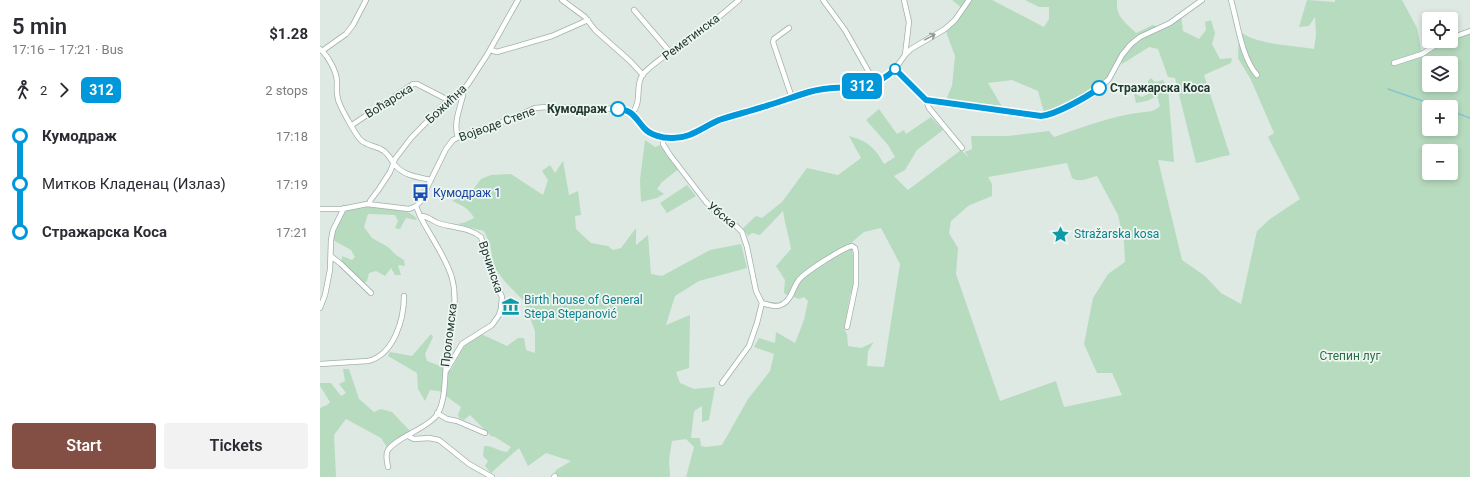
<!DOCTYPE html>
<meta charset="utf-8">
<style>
body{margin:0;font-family:Roboto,sans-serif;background:#f2f2f3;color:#2b2b33;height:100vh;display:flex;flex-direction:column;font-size:15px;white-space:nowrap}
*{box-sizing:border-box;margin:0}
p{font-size:13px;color:#7c7c81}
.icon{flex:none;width:22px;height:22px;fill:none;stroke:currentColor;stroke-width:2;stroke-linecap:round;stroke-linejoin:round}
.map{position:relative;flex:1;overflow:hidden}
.side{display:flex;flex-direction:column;background:#fff;width:320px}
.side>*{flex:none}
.badge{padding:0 8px;border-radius:6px;font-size:14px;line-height:26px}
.fabs{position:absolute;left:1102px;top:12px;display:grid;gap:8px}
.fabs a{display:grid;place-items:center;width:36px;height:36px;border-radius:4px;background:#fff;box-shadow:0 2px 6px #0003;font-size:20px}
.map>.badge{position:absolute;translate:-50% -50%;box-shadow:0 0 0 2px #fff}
.legs{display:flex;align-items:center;gap:6px;height:44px;padding:0 12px;font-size:13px}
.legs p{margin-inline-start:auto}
.headline{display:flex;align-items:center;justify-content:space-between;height:68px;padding:0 12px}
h1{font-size:22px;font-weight:600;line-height:30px}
.action{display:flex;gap:8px;margin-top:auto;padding:8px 12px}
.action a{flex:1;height:46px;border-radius:4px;background:#834e43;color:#fff;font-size:16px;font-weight:600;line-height:46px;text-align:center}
.action a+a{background:#f2f2f3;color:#2b2b33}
ul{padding:0 12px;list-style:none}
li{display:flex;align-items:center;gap:14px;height:48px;font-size:15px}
li i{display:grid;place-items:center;width:6px;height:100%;margin:0 5px;background:currentColor}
li i::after{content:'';width:10px;height:10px;margin:-5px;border:3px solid;border-radius:50%;background:#fff}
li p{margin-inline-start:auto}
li:first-child i{background:linear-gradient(#0000 50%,currentColor 0)}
li:last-child i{background:linear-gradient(currentColor 50%,#0000 0)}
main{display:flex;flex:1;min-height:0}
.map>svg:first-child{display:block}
.green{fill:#b7dbbf;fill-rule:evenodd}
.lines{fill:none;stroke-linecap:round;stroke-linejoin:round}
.stream{stroke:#86c5ce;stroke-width:1.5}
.minor-casing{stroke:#a1b1ab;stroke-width:6}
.minor{stroke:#fff;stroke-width:4.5}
.oneway{stroke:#909c98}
.line-1-casing{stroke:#fff;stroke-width:9}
.line-1{stroke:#0098da;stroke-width:6}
.stop-1-dot{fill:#fff;stroke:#0098da;stroke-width:2}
.labels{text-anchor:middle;stroke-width:3.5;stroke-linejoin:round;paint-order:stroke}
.street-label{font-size:12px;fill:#203931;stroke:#eef6f2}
.stop-label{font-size:12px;font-weight:bold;fill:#203931;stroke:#eef6f2;text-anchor:start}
.transit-label{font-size:12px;fill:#164399;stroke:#eef6f2;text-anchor:start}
.culture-label{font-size:12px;fill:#0d838f;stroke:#eef6f2;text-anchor:start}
.park-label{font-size:12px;fill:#2b6e43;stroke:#eef6f2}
</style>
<main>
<section class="side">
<div class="headline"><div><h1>5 min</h1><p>17:16 – 17:21 · Bus</p></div><b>$1.28</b></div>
<div class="legs"><svg class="icon" aria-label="walk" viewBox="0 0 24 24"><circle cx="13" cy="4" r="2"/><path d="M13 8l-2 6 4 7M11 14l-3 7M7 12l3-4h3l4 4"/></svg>2<svg class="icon" aria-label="forward" viewBox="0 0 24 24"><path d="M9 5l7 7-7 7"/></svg><b class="badge" style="background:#0098da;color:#fff">312</b><p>2 stops</p></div>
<ul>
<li><i style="color:#0098da"></i><b>Кумодраж</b><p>17:18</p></li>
<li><i style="color:#0098da"></i><span>Митков Кладенац (Излаз)</span><p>17:19</p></li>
<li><i style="color:#0098da"></i><b>Стражарска Коса</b><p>17:21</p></li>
</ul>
<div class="action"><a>Start</a><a>Tickets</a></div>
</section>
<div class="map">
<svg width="1150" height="477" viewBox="0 0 1150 477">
<rect width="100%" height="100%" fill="#dee9e4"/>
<path class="green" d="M632,0H672L724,27L729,19V7H719L705,0H797C796,18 805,21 816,33L833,25L841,28L861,15L863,31L879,39L886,30L885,22L891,20L895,33L892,44L900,59L912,58L911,63L884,75L910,155C898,157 888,161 876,163L855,78L848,77L838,49L829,47L802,64V56L791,76L779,88L725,116L718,91L692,80L668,83L684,110L625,102L632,86L635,56L625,29L643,9Z
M987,0L1015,2V0H1082L1097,28L1102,54L1122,41H1131V38L1150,31V477H366L374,447L366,439L352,441L349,460L350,477H233L236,470L251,461L226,453L208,466L199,448L171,473L165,466L168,461L163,456L164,446C172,445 178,451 187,452L191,447L175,437L171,436L150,415L144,420L139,418L138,415L141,407L119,391L110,390L105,401L98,389L97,373L68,356L70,352L92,356L111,334L113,337L105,354L107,361L131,370C139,356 144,341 159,333L187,346L198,338H204L206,350L215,353V331L203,300L186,283L174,267L170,244L164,231L138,224L146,222L154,218C149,208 141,205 132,201L152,191L161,179L171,175L191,174L223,195L228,180L222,171L230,165L235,173L243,161L249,195L258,191L261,215L255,216L256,229L271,243L288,246L293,250L301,248L316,228V245L328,235L331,274L342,276L390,250L421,244L427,268L379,281L355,296L346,325L370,315L369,368L356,372L360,383L374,389L395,387L389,420L382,422V406L374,411L371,438H380L381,446L386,447L402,445L428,399L450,371L454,354L434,347L439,338L455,343L456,332L475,343L484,320L488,301L484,297L479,299L465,294L464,292L465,280L456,266L471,249C469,236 465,225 463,211L440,235L432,233L428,236L423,228L436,216L442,218L462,202L487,168L518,175L541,158L529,136C548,141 555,148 564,164L575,157L568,145L546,120L559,109L577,134L584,130L586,134L611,117L623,130L597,150L585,170L574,176L588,190L641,150L649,158L645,152L652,149L651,136H688L729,131L734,137C761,128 788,117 817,113C827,111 833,113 840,106L837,96L827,101L816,103L814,94H816L822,97L828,94V81L831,78L835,82L843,80L848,88L854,162L838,160L862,260L885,276L901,293L921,304L937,231L950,219L980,199L948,137L954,133L931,80L918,58L919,31C937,45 971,45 994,49L996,35L995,17L989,26L979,27ZM1109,63H1131V85H1109ZM1109,107H1131V129H1109ZM1109,151H1131V173H1109ZM747,163L752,178C760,183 768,178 777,176L798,215L804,242L805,262L788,274L773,298L764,344L777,373H792L802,395L744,407L736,381L680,401L636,274L638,248L629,233L631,221L647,207L650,205L672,196V184L668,177ZM561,228L580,264L564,367L547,366L548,351L554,342L541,348L528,346L527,334L524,329L530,295L535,284L534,261L531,243L544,232Z
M325,140L335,147L343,144L360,168L342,182L337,189L344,194L337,198L321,202L320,180Z
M367,185L376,196L347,213L340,203Z
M50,206C63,208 88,207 97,219L96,220L86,218L80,229L75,228L78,221L75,215L48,214L44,227L52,238L68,247L76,255L84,260L85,266L78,265L81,275H75L71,268L65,276L56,271L49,273L47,281L41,284L21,264L22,256L32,260L35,257L31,250L11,239L25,211L37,207Z
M23,369H29L39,399L54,412L61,409L72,412L92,433L68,449L61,438L26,419L14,435L16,477H0V408L7,405L10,402L0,386V383H11L21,396L26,393L19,384L25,381Z"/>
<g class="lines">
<path class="stream" d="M1068,89L1120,107
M1131,111L1150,118"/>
<defs>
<path id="minor" d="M242,0L265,17L275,30L310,61L323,75
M503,0L525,30L555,83
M584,0L589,22L585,55
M911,0C918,24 921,56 937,75
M314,10L350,52
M469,28L454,39L453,42L472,98
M1131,38L1150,31
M0,49C8,56 16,70 17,81C17,87 16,93 18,99C19,105 37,138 42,141C48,146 57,146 64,151C69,155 71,160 75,165C84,176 98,177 111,180
M170,50L177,52L232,36L268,20
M2,51L26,34L33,25L46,0
M1074,63L1102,54L1122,41
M575,69L606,100L609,108L642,148
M606,100L725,116L762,99L779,88L789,79L802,55L811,44L820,37L850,23L882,0
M312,113C323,102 314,84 324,73C338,59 355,49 371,38C388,26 404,13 419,0
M32,125L93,84H97L128,100
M138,137C133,124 140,108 143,95L142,91
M343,137V144L350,155L386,202L398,213L413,223L422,232L427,247L436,291L442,303L437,323L429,346L402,383
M50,204V201L59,189L70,172L75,159L91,138L124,104L142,91L148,84L167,55L198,0
M96,206L100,216C107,215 112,221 118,223C132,228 149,227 161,237L171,273L182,297L181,308L179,315L172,325L142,344L126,371
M0,209H22L47,204L89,209L96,206L100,202L126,149L133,140L141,136L186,121L215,108L227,107L302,109L312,113L323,127L330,132L341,137L356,138L368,136L398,121L489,92L505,89L540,87L553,84L560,81L571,73L580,62L585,55L591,49L625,29L635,20L649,0
M12,257L21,264L51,293
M442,303C449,305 457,308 463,304C471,300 473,288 478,281C483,273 523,248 532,246L535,248L536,253V284L527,327
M0,308L5,295L10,270L11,240L13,230L24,208
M0,364L48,361C74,355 84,319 84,296
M117,413L127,419L137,421L165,433
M88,436L94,439L109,438L119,440L149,464L172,477
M68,467C67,462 65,454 68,450C77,437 106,429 116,416C127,402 124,372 127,354C130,330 139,303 132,278C126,257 110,236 100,216
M234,477L235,476"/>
</defs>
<use href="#minor" class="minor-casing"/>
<use href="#minor" class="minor"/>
</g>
<defs><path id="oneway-shaft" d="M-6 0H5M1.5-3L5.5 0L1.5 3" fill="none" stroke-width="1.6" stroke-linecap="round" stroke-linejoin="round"/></defs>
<use class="oneway" href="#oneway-shaft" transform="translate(610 37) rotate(-29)"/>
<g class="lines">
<defs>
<path id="line-1" d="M298,109C313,110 315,118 324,128C330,135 342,138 351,138C370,139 383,127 399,120C414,115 431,111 446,106C460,102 475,96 489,92C522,82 548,96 575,69L606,100L721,116C735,115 767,97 779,88"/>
</defs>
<use href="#line-1" class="line-1-casing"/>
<use href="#line-1" class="line-1"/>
</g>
<defs>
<symbol id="bus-bare" viewBox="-9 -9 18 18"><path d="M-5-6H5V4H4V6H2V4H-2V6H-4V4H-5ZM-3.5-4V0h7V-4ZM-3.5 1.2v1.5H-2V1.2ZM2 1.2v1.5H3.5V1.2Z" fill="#1a4fb4" stroke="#eef6f2" stroke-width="2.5" paint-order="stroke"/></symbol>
<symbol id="sight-bare" viewBox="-9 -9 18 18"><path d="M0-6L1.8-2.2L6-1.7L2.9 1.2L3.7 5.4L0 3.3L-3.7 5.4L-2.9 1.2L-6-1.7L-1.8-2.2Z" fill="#0f9aa8" stroke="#eef6f2" stroke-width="2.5" paint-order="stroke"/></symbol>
<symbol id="museum-bare" viewBox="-9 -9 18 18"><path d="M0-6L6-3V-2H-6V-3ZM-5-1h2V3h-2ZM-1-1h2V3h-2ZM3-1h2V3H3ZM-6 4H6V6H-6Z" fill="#0f9aa8" stroke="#eef6f2" stroke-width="2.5" paint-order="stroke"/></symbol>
</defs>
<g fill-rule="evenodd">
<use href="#bus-bare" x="88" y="180" width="25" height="25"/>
<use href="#sight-bare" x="728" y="222" width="25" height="25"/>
<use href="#museum-bare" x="178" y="294" width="25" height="25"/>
</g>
<g class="stop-1-dot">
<circle cx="575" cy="69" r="5"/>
<circle cx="779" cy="88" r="7"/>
<circle cx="298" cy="109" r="7"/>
</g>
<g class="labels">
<g class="street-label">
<text transform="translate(371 37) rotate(-37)" y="4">Реметинска</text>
<text transform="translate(69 101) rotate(-32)" y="4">Воћарска</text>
<text transform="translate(126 104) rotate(-43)" y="4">Божићна</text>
<text transform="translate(177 124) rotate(-20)" y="4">Војводе Степе</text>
<text transform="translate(402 215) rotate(39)" y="4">Убска</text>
<text transform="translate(171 267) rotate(71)" y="4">Врчинска</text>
<text transform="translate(129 335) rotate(-83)" y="4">Проломска</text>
</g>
<g class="stop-label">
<text x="790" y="92">Стражарска Коса</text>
<text x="287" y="113" text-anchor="end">Кумодраж</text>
</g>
<g class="transit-label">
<text x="113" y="197">Кумодраж 1</text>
</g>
<g class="culture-label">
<text x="754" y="238">Stražarska kosa</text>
<text x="204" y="304">Birth house of General<tspan x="204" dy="14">Stepa Stepanović</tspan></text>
</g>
<g class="park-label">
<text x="1030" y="360">Степин луг</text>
</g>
</g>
</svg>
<div class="fabs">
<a><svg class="icon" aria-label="locate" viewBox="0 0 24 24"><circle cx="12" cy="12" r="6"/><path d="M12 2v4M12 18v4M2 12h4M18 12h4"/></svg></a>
<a><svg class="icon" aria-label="layers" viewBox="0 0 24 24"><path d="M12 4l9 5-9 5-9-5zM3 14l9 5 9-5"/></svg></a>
<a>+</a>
<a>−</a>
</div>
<b class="badge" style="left:542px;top:86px;background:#0098da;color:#fff">312</b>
</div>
</main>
